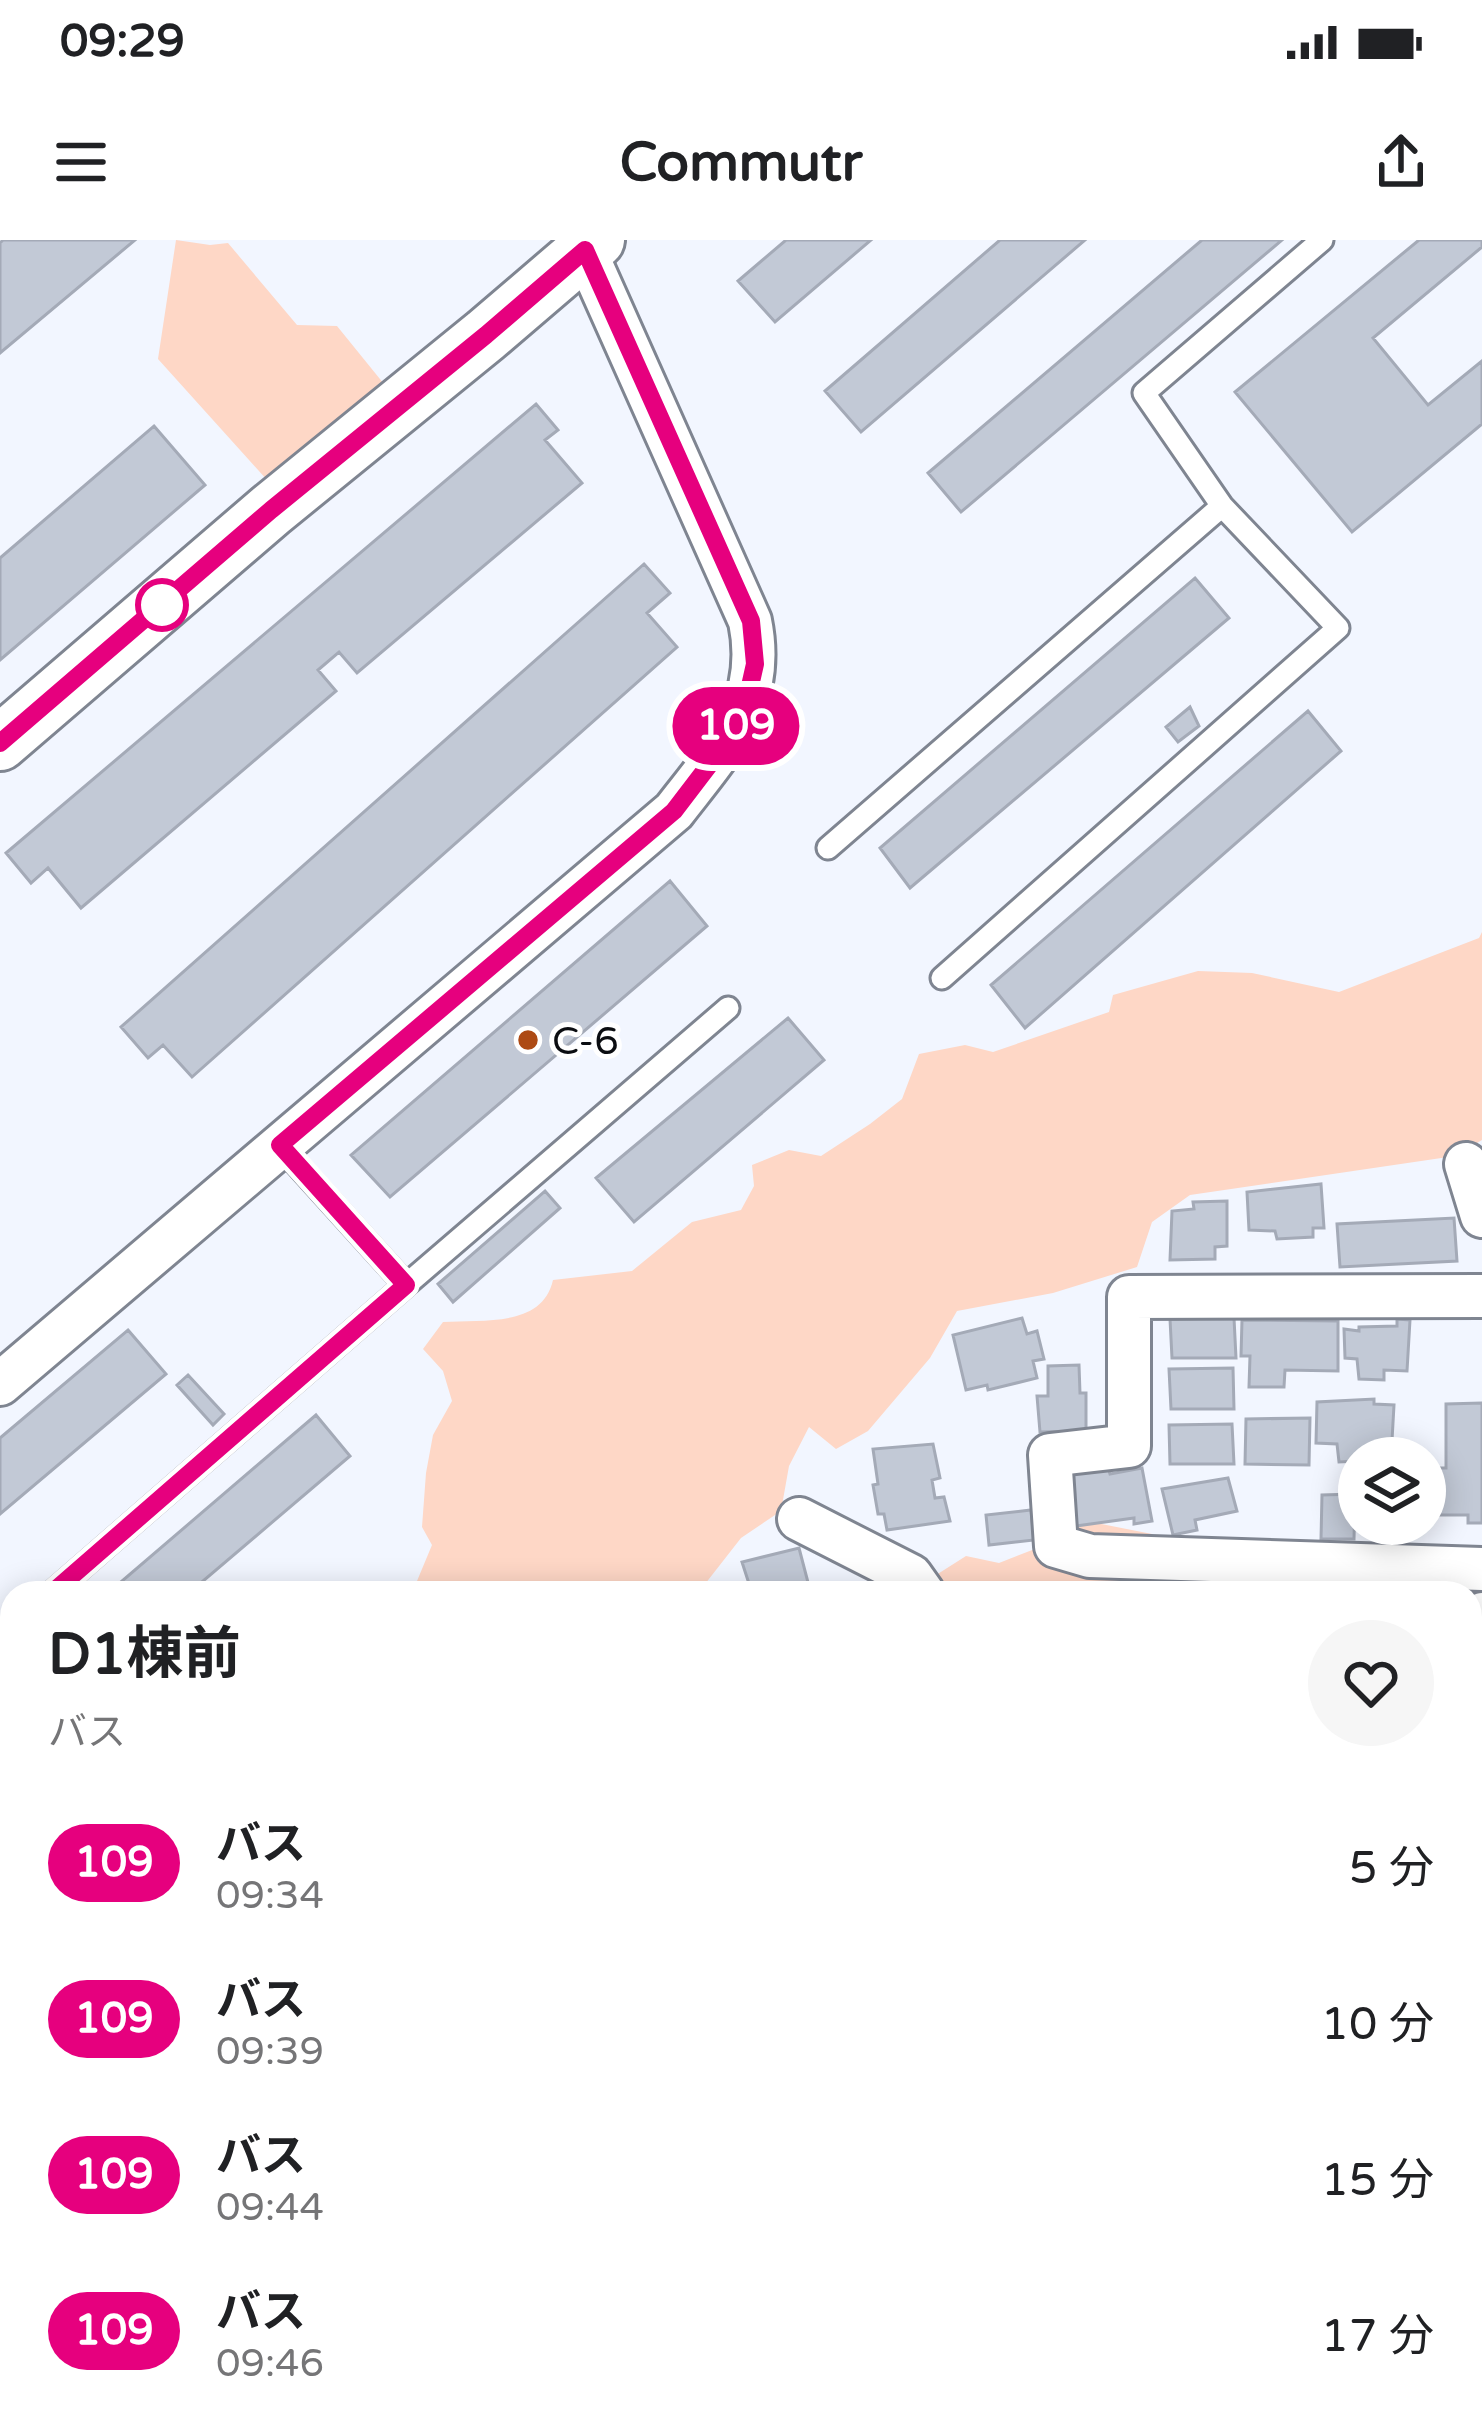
<!DOCTYPE html>
<html lang="ja">
<meta charset="utf-8">
<style>
body{margin:0;font-family:"Varela Round","Noto Sans JP",sans-serif;background:#f6f6f6;color:#202124;height:100vh;display:flex;flex-direction:column;font-size:45px;white-space:nowrap}
*{box-sizing:border-box;margin:0}
p{font-size:39px;color:#757577}
.icon{flex:none;width:66px;height:66px;fill:none;stroke:currentColor;stroke-width:2;stroke-linecap:round;stroke-linejoin:round}
.map{position:relative;flex:1;overflow:hidden}
.side{position:absolute;left:0px;top:1341px;width:1482px;height:855px;display:flex;flex-direction:column;background:#fff;border-radius:36px 36px 0 0;box-shadow:0 6px 30px #0003}
.side>*{flex:none}
.badge{padding:0 24px;border-radius:39px;font-size:42px;line-height:78px}
.buttons{position:absolute;left:1338px;top:1197px;display:grid;gap:24px}
.buttons a{display:grid;place-items:center;width:108px;height:108px;border-radius:50%;background:#fff;box-shadow:0 6px 30px #0003;font-size:60px}
.map>.badge{position:absolute;translate:-50% -50%;box-shadow:0 0 0 6px #fff}
.round{display:grid;place-items:center;flex:none;width:126px;height:126px;border-radius:63px;background:#f6f6f6}
.head{display:flex;align-items:center;justify-content:space-between;height:204px;padding:0 48px}
h1{font-size:57px;font-weight:700;line-height:90px}
ul{padding:0;list-style:none}
li{display:flex;align-items:center;gap:36px;height:156px;padding:0 48px}
li div{flex:1}
li b{display:block;font-size:45px}
li em{font-style:normal}
li .badge{min-width:132px;font-weight:700;text-align:center}
.status{display:flex;justify-content:space-between;align-items:center;height:84px;padding:0 60px;background:#fff;direction:ltr}
.status svg{height:33px;fill:currentColor}
header{display:flex;justify-content:space-between;align-items:center;height:156px;padding:0 48px;background:#fff;font-size:54px;font-weight:700}
.map>svg:first-child{display:block}
.green{fill:#fed7c6}
.building{fill:#c2c9d6;stroke:#a4aab7;stroke-width:3}
.lines{fill:none;stroke-linecap:round;stroke-linejoin:round}
.service-casing{stroke:#7f8591;stroke-width:27}
.minor-casing{stroke:#7f8591;stroke-width:48}
.tertiary-casing{stroke:#7f8591;stroke-width:60}
.service{stroke:#fff;stroke-width:21}
.minor{stroke:#fff;stroke-width:42}
.tertiary{stroke:#fff;stroke-width:54}
.line-casing{stroke:#fff;stroke-width:27}
.line{stroke:#e6007e;stroke-width:18}
.stop-dot{fill:#fff;stroke:#e6007e;stroke-width:6}
.poi-dot{fill:#ad4a14;stroke:#fff;stroke-width:4.5}
.labels{text-anchor:middle;stroke-width:10;stroke-linejoin:round;paint-order:stroke}
.poi-label{font-size:39px;fill:#0b0d11;stroke:#fff;text-anchor:start}
</style>
<div class="status"><b>09:29</b><svg viewBox="0 0 49 12"><path d="M0 12V9h3v3zM5 12V6h3v6zM10 12V3h3v9zM15 12V0h3v12zM26 1h20v11H26zM47 4h2v5h-2z"/></svg></div>
<header><svg class="icon" aria-label="menu" viewBox="0 0 24 24"><path d="M4 6h16M4 12h16M4 18h16"/></svg>Commutr<svg class="icon" aria-label="share" viewBox="0 0 24 24"><path d="M12 15V3M7 8l5-5 5 5M5 13v7h14v-7"/></svg></header>
<div class="map">
<svg width="1482" height="2194" viewBox="0 0 1482 2194">
<rect width="100%" height="100%" fill="#f2f6ff"/>
<path class="green" d="M176,0L210,5L228,3L297,85L337,86L384,144L268,241L158,119Z
M1482,692V900L1455,916L1190,955L1152,982L1137,1027L1053,1053L957,1071L930,1118L868,1191L836,1209L809,1187L789,1226L781,1271L741,1298L698,1353H412L432,1305L422,1287L426,1233L433,1195L452,1161L443,1131L423,1109L443,1082C483,1079 542,1088 553,1040L632,1031L692,982L741,970L754,946L752,925L789,910L821,916L870,884L902,859L919,814L965,805L993,812L1109,772L1113,755L1198,731L1252,733L1339,752L1479,698Z
M1071,1278L1152,1294L1194,1331L1479,1349L1470,1357V1353H927L933,1337L966,1316L999,1323L1040,1307Z
M1482,1391V1509L1470,1513V1402Z
M0,1533L12,1536V2071L0,2077Z
M1470,1557L1482,1590V1823L1470,1830Z"/>
<path class="building" d="M3,0H135L0,113V3Z
M786,0H871L775,82L738,41Z
M1000,0H1085L861,192L825,151Z
M1202,0H1282L961,272L928,233Z
M1419,0H1482V7L1373,98L1428,165L1482,121V184L1352,292L1235,152Z
M536,164L558,190L545,200L582,243L357,433L339,412L318,430L336,451L81,668L48,628L31,643L6,613Z
M154,186L205,245L0,420V318Z
M644,324L670,353L647,373L677,407L192,837L163,805L148,818L121,787Z
M1195,338L1229,378L910,648L880,608Z
M1190,467L1199,486L1178,502L1166,487Z
M1308,471L1341,511L1025,788L991,745Z
M670,641L707,686L390,957L351,915Z
M788,778L824,820L634,982L596,938Z
M1321,944L1324,988H1313V997L1277,999L1275,991L1249,990L1247,952Z
M545,951L560,968L453,1062L438,1044Z
M1227,961V1006L1215,1007V1019L1170,1020L1172,971L1194,969L1193,962Z
M1454,978L1457,1021L1340,1027L1337,984Z
M1022,1078L1027,1094L1037,1091L1044,1119L1033,1121L1037,1138L988,1150L987,1145L966,1150L953,1095Z
M1234,1078L1236,1118H1172L1170,1079Z
M1397,1079L1410,1080L1407,1131L1384,1130V1140L1359,1139L1357,1119L1345,1118L1344,1089L1359,1091V1087L1397,1086Z
M1242,1080L1338,1081V1131L1285,1130L1284,1147H1249L1250,1116H1241Z
M128,1090L166,1134L0,1274V1198Z
M1079,1125L1080,1153H1086V1191L1040,1192L1037,1156H1048V1126Z
M1233,1128L1234,1169H1171L1169,1129Z
M188,1135L224,1174L213,1185L177,1145Z
M1374,1159V1164L1394,1165L1391,1218H1359V1221L1339,1222L1337,1204L1316,1203L1317,1162Z
M1482,1163V1283H1468V1275H1433L1432,1228H1446V1164Z
M316,1175L350,1216L189,1353H108Z
M1310,1178L1309,1225L1245,1224L1246,1179Z
M1232,1184L1234,1224H1170L1169,1185Z
M933,1204L940,1238L932,1240L935,1258L944,1257L950,1281L887,1290L884,1274H878L873,1245L878,1244L873,1209Z
M1107,1224L1110,1234L1142,1228L1152,1281L1134,1284V1278L1076,1286L1065,1233Z
M1228,1238L1237,1271L1195,1280L1197,1290L1173,1295L1162,1249Z
M1355,1254L1354,1299H1321L1322,1255Z
M1031,1270L1034,1300L989,1305L986,1275Z
M799,1308L810,1350L800,1353H752L742,1322Z
M218,2184H254L259,2194H223Z
M324,2184H368L370,2194H326Z
M506,2184H522L527,2194H485Z"/>
<g class="lines">
<defs>
<path id="service" d="M828,608L1222,266
M942,738L1338,388L1222,266L1144,153L1322,0
M406,1045L728,768
M52,1353L406,1045L280,906
M3,1396L12,1388
M1470,1524L1482,1521"/>
<path id="minor" d="M1466,924L1482,976
M1482,1056L1129,1057V1206L1050,1215L1056,1306L1090,1316L1482,1329
M0,1144L674,571C721,510 767,464 750,381L585,11
M799,1279L911,1336L923,1353
M1470,1383L1482,1374
M1470,1925L1482,1920
M1470,2135L1482,2133
M565,2184L573,2194
M659,2194L664,2184
M1308,2194L1332,2184"/>
<path id="tertiary" d="M0,503L271,270L486,95L597,0"/>
</defs>
<use href="#service" class="service-casing"/>
<use href="#minor" class="minor-casing"/>
<use href="#tertiary" class="tertiary-casing"/>
<use href="#service" class="service"/>
<use href="#minor" class="minor"/>
<use href="#tertiary" class="tertiary"/>
</g>
<g class="lines">
<defs>
<path id="line" d="M0,503L271,270L486,95L585,10L751,381L755,424L746,464L732,495L674,571L280,905L406,1045L52,1353"/>
</defs>
<use href="#line" class="line-casing"/>
<use href="#line" class="line"/>
</g>
<circle class="stop-dot" cx="162" cy="365" r="24"/>
<circle class="poi-dot" cx="528" cy="800" r="12"/>
<g class="labels">
<g class="poi-label">
<text x="552" y="814">C-6</text>
</g>
</g>
</svg>
<div class="buttons">
<a><svg class="icon" aria-label="layers" viewBox="0 0 24 24"><path d="M12 4l9 5-9 5-9-5zM3 14l9 5 9-5"/></svg></a>
</div>
<b class="badge" style="left:736px;top:486px;background:#e6007e;color:#fff">109</b>
<section class="side">
<div class="head"><div><h1>D1棟前</h1><p>バス</p></div><a class="round"><svg class="icon" aria-label="heart" viewBox="0 0 24 24"><path d="M12 20l-8-8c-3-5 5-10 8-4 3-6 11-1 8 4z"/></svg></a></div>
<ul>
<li><span class="badge" style="background:#e6007e;color:#fff">109</span><div><b>バス</b><p>09:34</p></div><em>5 分</em></li>
<li><span class="badge" style="background:#e6007e;color:#fff">109</span><div><b>バス</b><p>09:39</p></div><em>10 分</em></li>
<li><span class="badge" style="background:#e6007e;color:#fff">109</span><div><b>バス</b><p>09:44</p></div><em>15 分</em></li>
<li><span class="badge" style="background:#e6007e;color:#fff">109</span><div><b>バス</b><p>09:46</p></div><em>17 分</em></li>
</ul>
</section>
</div>
